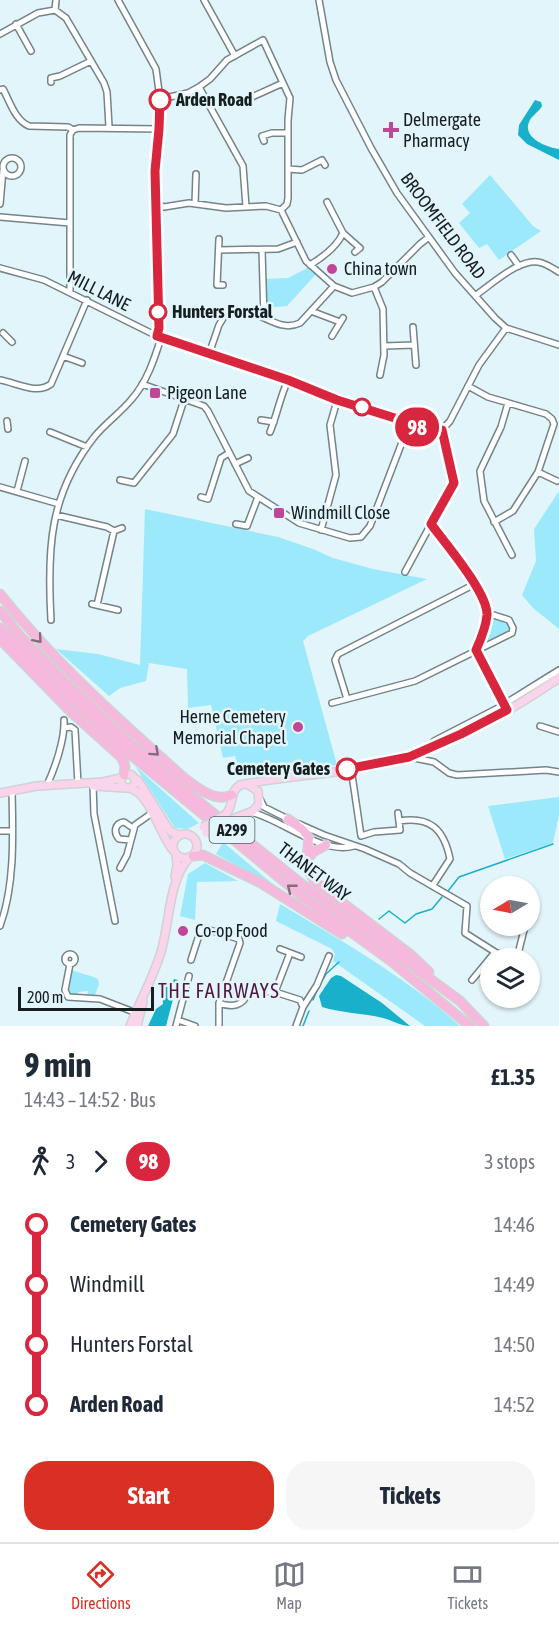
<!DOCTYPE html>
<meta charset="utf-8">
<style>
body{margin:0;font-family:"Asap Condensed",sans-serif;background:#f6f6f7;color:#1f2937;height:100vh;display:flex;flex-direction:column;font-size:22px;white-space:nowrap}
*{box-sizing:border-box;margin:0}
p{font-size:20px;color:#747a83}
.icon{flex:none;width:33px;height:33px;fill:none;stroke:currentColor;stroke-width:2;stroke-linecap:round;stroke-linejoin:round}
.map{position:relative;height:1026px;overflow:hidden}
.panel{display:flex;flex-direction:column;background:#fff;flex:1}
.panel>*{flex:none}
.badge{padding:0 12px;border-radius:20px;font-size:21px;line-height:39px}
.needle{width:39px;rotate:260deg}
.buttons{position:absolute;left:480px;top:876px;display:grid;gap:12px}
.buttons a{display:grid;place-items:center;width:60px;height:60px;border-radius:50%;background:#fff;box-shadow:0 2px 4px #0004;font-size:30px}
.scale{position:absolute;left:18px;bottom:15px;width:136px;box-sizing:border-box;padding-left:6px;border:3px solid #171e1f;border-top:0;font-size:16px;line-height:21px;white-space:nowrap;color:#171e1f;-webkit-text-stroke:4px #e2f5fa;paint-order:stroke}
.map>.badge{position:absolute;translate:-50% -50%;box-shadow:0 0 0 3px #fff}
.legs{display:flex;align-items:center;gap:9px;height:66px;padding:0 24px;font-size:20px}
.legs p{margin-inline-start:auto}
.head{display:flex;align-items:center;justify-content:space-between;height:102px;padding:0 24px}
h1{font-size:33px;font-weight:700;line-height:45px}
.action{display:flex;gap:12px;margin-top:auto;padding:12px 24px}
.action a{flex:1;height:69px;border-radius:24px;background:#d93025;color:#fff;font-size:24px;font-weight:700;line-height:69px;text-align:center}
.action a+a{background:#f6f6f7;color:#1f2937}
ul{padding:0 24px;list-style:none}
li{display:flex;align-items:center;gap:21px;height:60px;font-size:22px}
li i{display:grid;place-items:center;width:9px;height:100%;margin:0 8px;background:currentColor}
li i::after{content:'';width:15px;height:15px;margin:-8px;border:4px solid;border-radius:50%;background:#fff}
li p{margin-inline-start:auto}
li:first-child i{background:linear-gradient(#0000 50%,currentColor 0)}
li:last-child i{background:linear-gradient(currentColor 50%,#0000 0)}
.dock{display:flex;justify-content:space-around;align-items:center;height:84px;border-top:2px solid #e0e1e3;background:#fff;font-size:16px;color:#747a83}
.dock a{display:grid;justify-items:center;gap:3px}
.dock .current{color:#d93025}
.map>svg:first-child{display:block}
.green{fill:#9ce9fc}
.water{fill:#19b0cc}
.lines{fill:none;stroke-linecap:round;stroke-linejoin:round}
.stream{stroke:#19b0cc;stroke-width:1.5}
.minor-casing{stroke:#748489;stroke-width:8}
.major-casing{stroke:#d1d2d2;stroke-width:10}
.highway-casing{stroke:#d1d2d2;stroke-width:11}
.minor{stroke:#fff;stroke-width:5}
.major{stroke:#fad4ea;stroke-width:7}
.highway{stroke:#f6b8dc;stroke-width:8}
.major-bridge-casing{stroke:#d1d2d2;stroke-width:10;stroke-linecap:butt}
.major-bridge{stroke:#fad4ea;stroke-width:7}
.oneway{stroke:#866b7e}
.line-1-casing{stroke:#fff;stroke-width:14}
.line-1{stroke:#d7263d;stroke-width:9}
.stop-1-dot{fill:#fff;stroke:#d7263d;stroke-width:3}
.poi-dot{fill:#c14698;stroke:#e2f5fa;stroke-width:2}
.labels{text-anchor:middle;stroke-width:5;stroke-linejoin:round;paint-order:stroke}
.shield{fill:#e2f5fa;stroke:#545e61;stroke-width:1.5}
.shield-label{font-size:16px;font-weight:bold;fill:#171e1f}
.stop-label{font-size:18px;font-weight:bold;fill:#171e1f;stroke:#e2f5fa;text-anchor:start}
.poi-label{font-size:18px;fill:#171e1f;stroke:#e2f5fa;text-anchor:start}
.street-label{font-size:18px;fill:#171e1f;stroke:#e2f5fa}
.neighbourhood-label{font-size:20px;letter-spacing:1.5px;fill:#51173e;stroke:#e2f5fa}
</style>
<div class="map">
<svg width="559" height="1026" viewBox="0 0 559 1026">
<rect width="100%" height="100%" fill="#e2f5fa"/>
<path class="green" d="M490,175L533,226L541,231L499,260L487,244L479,248L459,223L470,213L462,204Z
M311,266L318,272L287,306L264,308L263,279L288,278Z
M559,491V629L533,608L522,595L536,561L534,529Z
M145,509L278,537L313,549L333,558L373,569L427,579L308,636L303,641L337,765L275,776L241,777L235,756L223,758L211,705L188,708L187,669L149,663L146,681L120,688L109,696L56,649L98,654L140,665Z
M487,613L509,620L512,633L476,650Z
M135,766L199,823L188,829L175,828Z
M559,797V815L553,843L505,859L488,806Z
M223,842L275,886L216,854Z
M205,863L238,881L197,882L195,920L180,916L188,874Z
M280,904C342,941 407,978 460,1026H425L333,961L335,954L332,949L276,921Z
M70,969C79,974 92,975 98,979L99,984L94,998H87L88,991L78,992L77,999L72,998L65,988Z"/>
<path class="water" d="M535,100L541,102L542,106C539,112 531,116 529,122C522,138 548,148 559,149V160L527,144L518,135L519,125Z
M336,975L341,976L382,1003L410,1026C400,1026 392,1020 383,1018C363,1013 341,1013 322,1007L319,996L331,978Z
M174,979L178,980L166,1026H148L156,1009L163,1004L162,994L165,987H168V994Z"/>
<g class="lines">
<path class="stream" d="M448,891L459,877L553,844
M379,919L389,911L405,923L416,914L432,909L442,897
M320,984L326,974L339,962
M313,1000L318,988
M303,1026L309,1011"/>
<defs>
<path id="minor" d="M118,0L156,69L160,99L159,129L155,171L159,328L157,336
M204,0L235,56
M319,0L330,62L336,80L371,148L397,193L455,273L495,318L506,328L559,345
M55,10L56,0
M16,24L31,51
M0,34L38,13L55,10L66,18L104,83L107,92L109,127
M51,82V78L60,76L91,61
M199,87L243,166L246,207
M0,90L3,89C10,102 15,120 29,126L68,127L73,130
M252,97L283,83
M160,99L188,93L199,87L210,79L227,60L263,40L290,98L288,120V198L287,204L281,210
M264,141L262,136L272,133H288
M3 167a9 9 0 1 1 18 0a9 9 0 1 1-18 0Z
M288,169L302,170L322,160L325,165
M0,204L3,170
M195,204L196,174
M156,205L164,207L189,203L226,208L266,206L281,210L306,261L334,286L352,293L374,287L382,282L420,244L429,237
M0,217L70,223
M343,233L360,248L355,252
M219,239L217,285H223
M219,250L278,249L297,242
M262,250L264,318
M511,255L519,266
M310,265C323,257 337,247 343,233L327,202
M0,268L44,280L161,338L268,373L337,401L376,412L432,432L442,430L450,421L479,365L506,328
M374,287L383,309L384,355L380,375
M70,292V135L73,130L79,128L159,129
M476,295C492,284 523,255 542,263C548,265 554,269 559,272
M311,311L340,322
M253,313C269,319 283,331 300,323L334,286
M413,327L416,365
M3,333L12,342
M332,336L343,318
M384,346L414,345
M209,354L219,325L227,312
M63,356L82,363
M0,380C17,383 37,395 51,384L87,300
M142,384L204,406L208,411L249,491L299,523L350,538L361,537L370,526L409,424
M468,386L488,397L546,414L552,419L554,424L538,472L513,511L494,522
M508,403L501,427L480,471L484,501L512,555
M261,420L274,422
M7,421L8,429
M442,430L454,483L431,524C445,543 488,593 487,615C486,627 481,639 476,650L507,710
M50,432L87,447
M270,432C277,415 280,397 288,380
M235,464L248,458
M538,472L557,481
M120,480L134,483L173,434L184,400
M0,487L59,504
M17,491L25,461
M201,497L208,499L221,458L229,453
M56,515L107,527L114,531L97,605
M236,524L247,526L258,497
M321,530L336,475L330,425L337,401
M114,531L122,528
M405,572L431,524
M92,604L118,610
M51,620C47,549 49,494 95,436C106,423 120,413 131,400C147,382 154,360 161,338
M347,699L335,660L338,654L475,584
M332,703L415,681L512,633L513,628L509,620L487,613
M540,726L559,732
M64,728L71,727L75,730L78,784
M434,741L498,708L559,670
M409,757L434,762L449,773L457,775L546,770L559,772
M351,768L361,836L374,832L400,830L398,813
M93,784L94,814L115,921
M47,785C55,768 65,739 64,720
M260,799L264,807L290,820
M251,812C283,820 321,855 354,846
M399,821C430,816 444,829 450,859L433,885
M299,824L324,835L365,849L399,864L410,873L467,906L465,933L495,952L510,958
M0,831H12
M131,840L119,839C113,832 115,823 124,822L133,828
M120,868L127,855L135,825L152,813
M0,926C15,885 13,835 12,792
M280,949L301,957
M65 959a5 5 0 1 1 10 0a5 5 0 1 1-10 0Z
M517,958L525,926
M191,960L200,932L203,928L239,939L240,943L219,1003V1026
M70,964L65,990L68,997L100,999L139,1014
M472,980L495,952
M226,986L239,991L275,992L300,1000L303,1007L296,1026
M275,992L290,953
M219,1003C232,1008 244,1006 248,992
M303,1007L317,985L329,956
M178,1020L195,1026
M176,1026L189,976"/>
<path id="major" d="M121 781a7 7 0 1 1 14 0a7 7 0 1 1-14 0Z
M135,779L138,780L170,831L179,835
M94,786L125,788
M129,788C150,793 159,833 172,849
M0,793L37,786L103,782L121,778
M225,815C235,806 228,793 240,785C294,774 356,774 408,757C460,740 515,708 559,678
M230,820L253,811L259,804L258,791L247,784
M173 846a12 12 0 1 1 24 0a12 12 0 1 1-24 0Z
M175,877L177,865L176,855
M130,1026C140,1001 153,978 161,952C170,922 168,882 189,858
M137,1026L143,1002"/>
<path id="highway" d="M0,594C54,662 118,719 183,777C196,787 215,803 232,795
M0,611L20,636L66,683L128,741L192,796L308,889L460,1001L484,1026
M0,628L56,685L131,755L303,897L391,961L470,1026
M0,639L69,710L122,758L125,766L124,775
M288,819L303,830L309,838L306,866L315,882L411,955L429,972
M193,856L203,855L261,883L342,934
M306,861L313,852L326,845"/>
</defs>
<use href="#minor" class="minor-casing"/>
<use href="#major" class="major-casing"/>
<use href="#highway" class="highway-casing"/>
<use href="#minor" class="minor"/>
<use href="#major" class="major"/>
<use href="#highway" class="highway"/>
<defs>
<path id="major-bridge" d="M203,827L225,815
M206,833L230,820"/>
</defs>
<use href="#major-bridge" class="major-bridge-casing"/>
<use href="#major-bridge" class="major-bridge"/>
</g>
<defs><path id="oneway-chevron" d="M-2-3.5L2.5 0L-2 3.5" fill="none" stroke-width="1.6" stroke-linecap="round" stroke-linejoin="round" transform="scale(1.5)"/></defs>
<g class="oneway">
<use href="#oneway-chevron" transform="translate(38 639) rotate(49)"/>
<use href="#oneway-chevron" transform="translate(155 752) rotate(42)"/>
<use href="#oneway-chevron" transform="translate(291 888) rotate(-141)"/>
</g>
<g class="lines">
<defs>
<path id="line-1" d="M160,100L159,129L155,171L159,328L157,336L288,380L337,400L398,419L426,431L442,430L454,483L431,524C445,543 488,593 487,615C486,627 481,639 476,650L507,710L461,734L409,757L347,769"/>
</defs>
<use href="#line-1" class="line-1-casing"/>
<use href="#line-1" class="line-1"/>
</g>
<g class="stop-1-dot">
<circle cx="160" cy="100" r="10"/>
<circle cx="158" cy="312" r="8"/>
<circle cx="362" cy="407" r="8"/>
<circle cx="347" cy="769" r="10"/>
</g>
<g class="poi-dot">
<path d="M388 121h6v6h6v6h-6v6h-6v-6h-6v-6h6z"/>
<circle cx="332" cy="269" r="6"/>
<rect x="149" y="387" width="12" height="12" rx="3"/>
<rect x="273" y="507" width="12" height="12" rx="3"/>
<circle cx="298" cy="727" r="6"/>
<circle cx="183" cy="931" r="6"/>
</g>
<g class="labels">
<rect class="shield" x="209.5" y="817" width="45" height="26" rx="4.5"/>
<g class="shield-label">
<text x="232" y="836">A299</text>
</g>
<g class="stop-label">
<text x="176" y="106">Arden Road</text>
<text x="172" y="318">Hunters Forstal</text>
<text x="330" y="775" text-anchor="end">Cemetery Gates</text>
</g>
<g class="poi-label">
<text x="403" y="126">Delmergate<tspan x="403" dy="21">Pharmacy</tspan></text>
<text x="344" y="275">China town</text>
<text x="167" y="399">Pigeon Lane</text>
<text x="291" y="519">Windmill Close</text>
<text x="286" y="723" text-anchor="end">Herne Cemetery<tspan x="286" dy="21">Memorial Chapel</tspan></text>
<text x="195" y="937">Co-op Food</text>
</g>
<g class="street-label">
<text transform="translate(443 226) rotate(53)" y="6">BROOMFIELD ROAD</text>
<text transform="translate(99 291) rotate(27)" y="6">MILL LANE</text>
<text transform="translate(314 872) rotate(37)" y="6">THANET WAY</text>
</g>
<g class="neighbourhood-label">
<text x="219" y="998">THE FAIRWAYS</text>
</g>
</g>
</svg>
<div class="buttons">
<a><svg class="needle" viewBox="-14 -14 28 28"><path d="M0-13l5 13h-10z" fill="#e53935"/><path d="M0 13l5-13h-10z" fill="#747a83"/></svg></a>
<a><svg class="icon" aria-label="layers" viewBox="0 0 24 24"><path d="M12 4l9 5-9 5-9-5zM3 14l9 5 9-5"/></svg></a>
</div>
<div class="scale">200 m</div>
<b class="badge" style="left:417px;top:427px;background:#d7263d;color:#fff">98</b>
</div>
<section class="panel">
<div class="head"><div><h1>9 min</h1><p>14:43 – 14:52 · Bus</p></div><b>£1.35</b></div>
<div class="legs"><svg class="icon" aria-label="walk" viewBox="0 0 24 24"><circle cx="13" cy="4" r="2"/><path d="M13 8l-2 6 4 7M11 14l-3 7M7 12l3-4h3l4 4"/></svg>3<svg class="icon" aria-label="forward" viewBox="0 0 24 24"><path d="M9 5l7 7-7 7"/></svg><b class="badge" style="background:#d7263d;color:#fff">98</b><p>3 stops</p></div>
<ul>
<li><i style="color:#d7263d"></i><b>Cemetery Gates</b><p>14:46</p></li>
<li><i style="color:#d7263d"></i><span>Windmill</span><p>14:49</p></li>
<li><i style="color:#d7263d"></i><span>Hunters Forstal</span><p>14:50</p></li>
<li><i style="color:#d7263d"></i><b>Arden Road</b><p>14:52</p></li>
</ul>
<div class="action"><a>Start</a><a>Tickets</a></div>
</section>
<nav class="dock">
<a class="current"><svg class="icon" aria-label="directions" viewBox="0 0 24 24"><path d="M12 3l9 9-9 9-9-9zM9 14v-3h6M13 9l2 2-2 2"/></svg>Directions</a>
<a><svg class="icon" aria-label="map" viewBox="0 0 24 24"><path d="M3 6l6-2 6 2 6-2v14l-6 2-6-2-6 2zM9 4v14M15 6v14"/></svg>Map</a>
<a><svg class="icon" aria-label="tickets" viewBox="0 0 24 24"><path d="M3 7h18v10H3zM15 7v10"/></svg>Tickets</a>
</nav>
